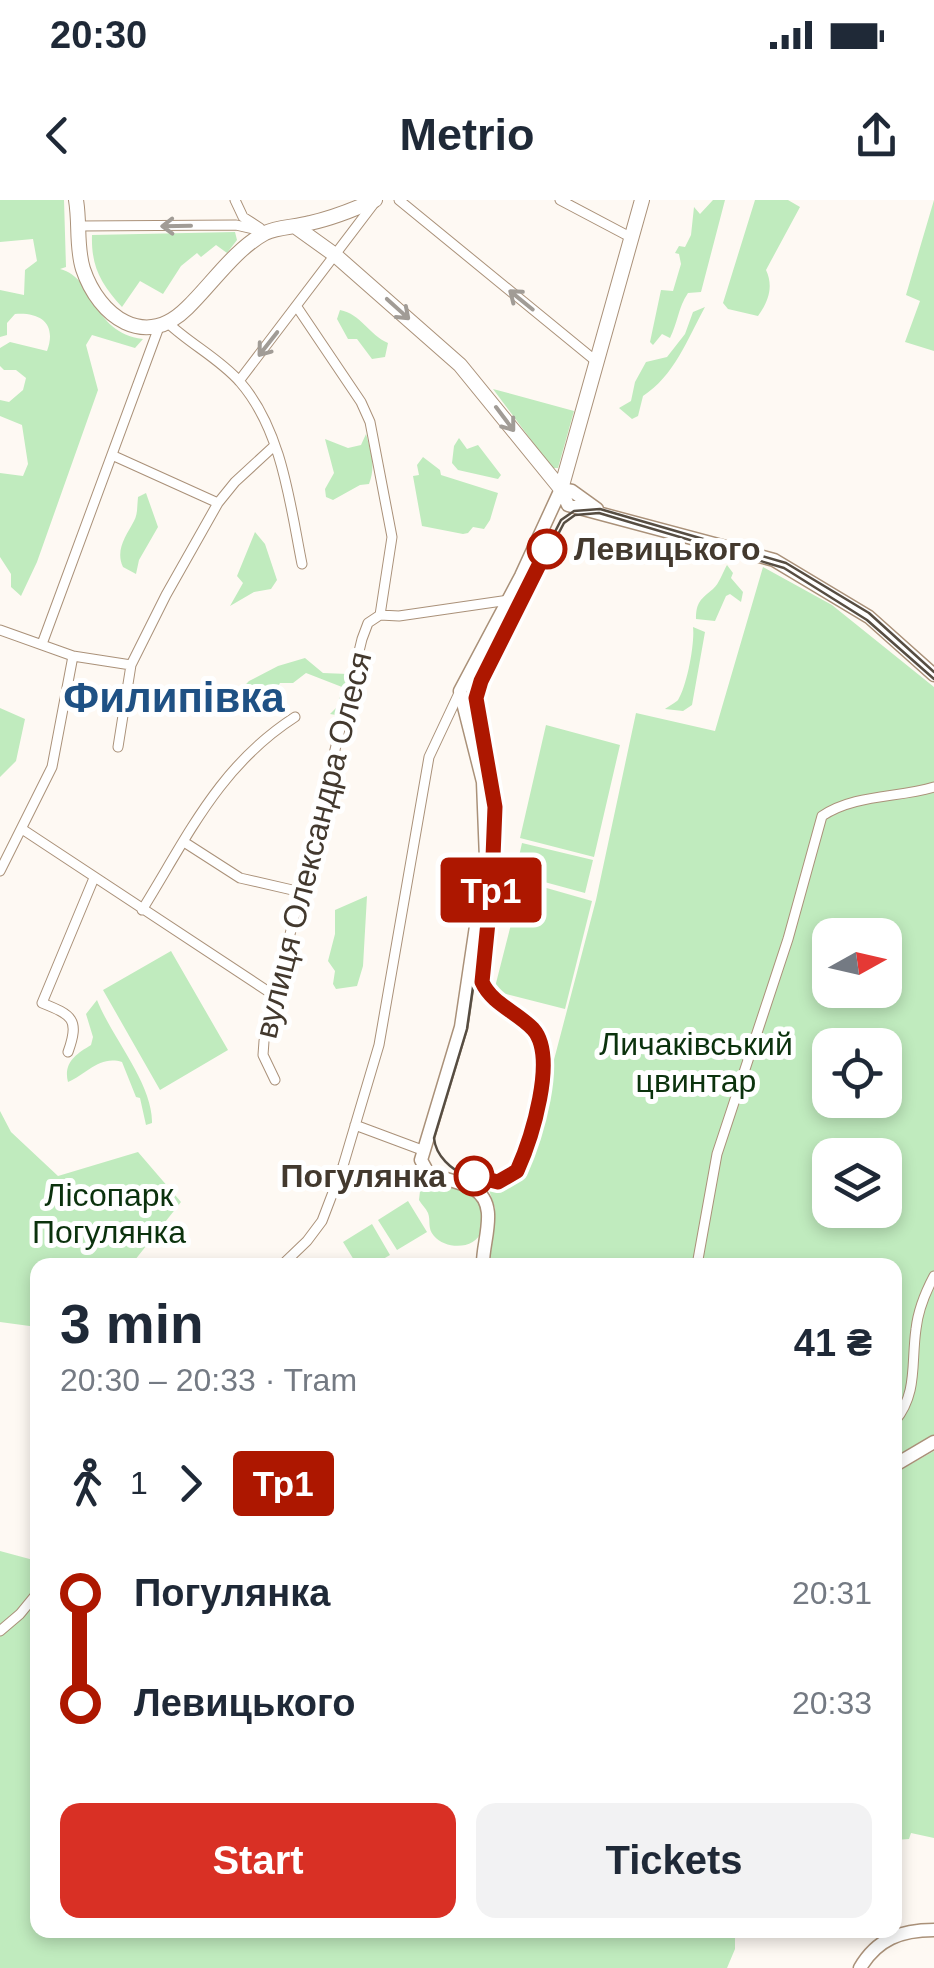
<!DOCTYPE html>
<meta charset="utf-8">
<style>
body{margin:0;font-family:Helvetica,sans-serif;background:#f2f2f3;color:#1f2937;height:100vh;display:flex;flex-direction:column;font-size:38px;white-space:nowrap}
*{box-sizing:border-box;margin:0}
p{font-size:32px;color:#747a83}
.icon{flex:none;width:55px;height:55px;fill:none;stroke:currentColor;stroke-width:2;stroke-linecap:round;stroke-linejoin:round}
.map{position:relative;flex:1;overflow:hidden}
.drawer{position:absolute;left:30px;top:1058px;width:872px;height:680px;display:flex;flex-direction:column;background:#fff;border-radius:20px;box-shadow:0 5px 15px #0003}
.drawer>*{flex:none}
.badge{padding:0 20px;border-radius:8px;font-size:35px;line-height:65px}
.needle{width:65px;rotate:82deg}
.fabs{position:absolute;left:812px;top:718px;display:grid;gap:20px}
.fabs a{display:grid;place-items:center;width:90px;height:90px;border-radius:20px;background:#fff;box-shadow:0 5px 15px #0003;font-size:50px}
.map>.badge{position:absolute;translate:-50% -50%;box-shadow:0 0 0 5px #fff}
.legs{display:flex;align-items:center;gap:15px;height:110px;padding:0 30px;font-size:32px}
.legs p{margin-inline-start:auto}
.headline{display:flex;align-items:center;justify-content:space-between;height:170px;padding:0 30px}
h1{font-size:55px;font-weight:700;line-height:75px}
.button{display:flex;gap:20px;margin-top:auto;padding:20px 30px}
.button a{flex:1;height:115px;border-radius:20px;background:#d93025;color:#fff;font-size:40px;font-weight:700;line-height:115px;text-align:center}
.button a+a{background:#f2f2f3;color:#1f2937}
ul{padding:0 30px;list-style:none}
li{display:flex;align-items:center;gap:35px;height:110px;font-size:38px}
li i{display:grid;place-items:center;width:15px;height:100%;margin:0 12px;background:currentColor}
li i::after{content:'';width:25px;height:25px;margin:-12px;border:8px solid;border-radius:50%;background:#fff}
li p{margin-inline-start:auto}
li:first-child i{background:linear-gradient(#0000 50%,currentColor 0)}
li:last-child i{background:linear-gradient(currentColor 50%,#0000 0)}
.status{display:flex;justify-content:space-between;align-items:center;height:70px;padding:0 50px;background:#fff;direction:ltr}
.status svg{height:28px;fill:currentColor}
header{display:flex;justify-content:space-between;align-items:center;height:130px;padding:0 30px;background:#fff;font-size:45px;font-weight:700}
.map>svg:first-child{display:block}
.green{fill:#c0ebbe;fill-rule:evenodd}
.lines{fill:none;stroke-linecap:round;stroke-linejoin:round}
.street-casing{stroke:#aa9179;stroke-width:11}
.secondary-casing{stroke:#aa9179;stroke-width:15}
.primary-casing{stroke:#aa9179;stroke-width:16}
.street{stroke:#fff;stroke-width:9}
.secondary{stroke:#fff;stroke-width:12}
.primary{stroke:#fff;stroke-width:14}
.tram{stroke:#564d42;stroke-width:2.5}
.oneway{stroke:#a19c96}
.line-1-casing{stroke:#fff;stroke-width:22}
.line-1{stroke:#ad1700;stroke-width:15}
.stop-1-dot{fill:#fff;stroke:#ad1700;stroke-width:5}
.labels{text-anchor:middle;stroke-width:10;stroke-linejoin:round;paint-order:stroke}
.stop-label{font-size:32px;font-weight:bold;fill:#43392e;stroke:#fff;text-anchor:start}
.street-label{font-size:32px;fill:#43392e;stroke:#fff}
.park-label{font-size:32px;fill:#0b320d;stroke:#fff}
.district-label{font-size:42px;font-weight:bold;fill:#1f5184;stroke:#fff}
</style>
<div class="status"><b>20:30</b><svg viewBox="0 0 49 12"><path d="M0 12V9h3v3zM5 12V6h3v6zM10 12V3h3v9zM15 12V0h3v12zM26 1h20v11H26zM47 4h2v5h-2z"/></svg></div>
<header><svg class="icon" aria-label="back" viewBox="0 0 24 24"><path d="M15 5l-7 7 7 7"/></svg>Metrio<svg class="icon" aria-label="share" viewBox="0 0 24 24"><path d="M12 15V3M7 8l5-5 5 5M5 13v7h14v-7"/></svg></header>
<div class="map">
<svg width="934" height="1768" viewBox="0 0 934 1768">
<rect width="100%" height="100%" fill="#fef9f3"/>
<path class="green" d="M0,0H64L66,67L60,69C97,79 90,132 143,139L135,148L92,135L86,145L98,190L37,362L21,396L11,387V374L0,357V273L23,276L28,264L22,225L0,216V200L9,202L23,190L26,178L16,170H4L0,166V148L10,142L47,151C57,124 41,112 15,114L7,123V135L0,137V90L24,95L25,70L37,61L33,39L0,42Z
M713,0H725L701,92L688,93C678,108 678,122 670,138L662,134L653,145L650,142L661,90L673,91L681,64L679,54L675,53L679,46L685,47L691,35L694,7L700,14Z
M755,0H788L800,7L766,70C774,87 768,102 758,116L728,109L723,103Z
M934,0V151L905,142L920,101L906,95Z
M235,32L237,40L227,53L216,45L201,57L197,53L181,66L163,94L140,81L122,107C101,84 91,67 92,35Z
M705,107C687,140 674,176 643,196L638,216L632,219L619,208L631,201L635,182L646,162L667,157L685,134L693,112Z
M340,110C361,114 369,135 388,143L385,157L372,159L357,139H348L337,119Z
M493,189L574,211L558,268H552Z
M366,234C371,252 376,266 369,284L360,285L333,300L326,297L325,289L334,273L325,239L348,248L361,245Z
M459,238L467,249L478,245L501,275L498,279L458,270L452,263L454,246Z
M423,257L440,270L441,275L498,293L490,320L484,329L473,327L468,333L463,334L422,326L413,276L419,275L417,265Z
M146,293L158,327L139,360L136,374L123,367C115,350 126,336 134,321C138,314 137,305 138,297Z
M255,332L265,344L277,380L271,389L254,392L230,406L243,383L237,376Z
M727,365L733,373L731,378L743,392L741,402L730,394L726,396L715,421L696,419C696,402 701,399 713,389C719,384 723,372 727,365Z
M763,367L832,405L934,487V1235L895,1258V1065H490L495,1008L487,984L497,987L525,970L596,700L636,513L715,531ZM830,735H885V790H830ZM830,845H885V900H830ZM830,955H885V1010H830Z
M693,427L705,432L692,505L683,511L665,509C668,507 676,502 678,500C687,486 695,443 693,427Z
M305,458L323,473L348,474L336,515L330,514L338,506L342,487L306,473L293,483H280C270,503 249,504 229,502L249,481L278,466Z
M0,508L25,519L16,561L0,577Z
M546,525L620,545L594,657L520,638Z
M522,643L593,660L585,693L515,674Z
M522,681L592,701L565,809L494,791Z
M367,696L363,766L357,786L336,789L333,784L335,771L328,761L335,734V710Z
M171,751L228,850L160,890L103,790Z
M97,800C111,836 153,884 152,923L146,925L140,898L136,897L122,862C99,855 86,875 68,882C63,863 76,854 91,845L93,837L86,814Z
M0,911L11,932L58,976L138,952L181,1002L131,1065H38L37,1127L0,1122Z
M430,983L471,992L483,1005C483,1012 484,1023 482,1030C476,1050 446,1050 434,1036C427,1028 431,1021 428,1013C426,1008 421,1004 419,1000L420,991Z
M408,1001L427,1032L397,1050L378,1020Z
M372,1024L390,1055L373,1065H357L343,1042Z
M934,1251V1638L911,1633L909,1639L895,1640V1273Z
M0,1351L37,1361L38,1730H735V1749L727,1768H0Z"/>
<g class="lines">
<defs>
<path id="street" d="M235,0L243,17L260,28
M399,0L597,162
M560,0L632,38
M79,26L236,25L267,32
M297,107L361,202L370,222L392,337L380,415L399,416L509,400
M168,123C190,144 220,159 240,182C282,230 290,304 302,364
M239,181L375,2
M114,256L218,303
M0,430L73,456L131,465
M42,444L159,127
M118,547L131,465L166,395L218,303L235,282L273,247
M22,629L275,796
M184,642L240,678L301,692
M0,671L52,567L73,456
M142,710C188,636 219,566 295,517
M68,852C80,819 72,815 42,803L94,678
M275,880L263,855L264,841L362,439L368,423L380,415
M355,925L422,950
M282,1065L307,1041L322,1021L343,966L379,845L429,557L460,491
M697,1065L717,954L788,739L822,616C855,594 898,598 934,587
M895,1221C918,1193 911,1163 916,1129C918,1110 925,1093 934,1076
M0,1431L20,1414L38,1392"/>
<path id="secondary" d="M561,289L568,305L774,360L869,417L934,475
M561,289L572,291L597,309
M483,1065C482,1041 500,1005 474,989C460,981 442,979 428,973L421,960L461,827L486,659L483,582L460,491L521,376L561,289
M895,1265L934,1242
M860,1768C877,1739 901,1730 934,1730"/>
<path id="primary" d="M76,0C80,23 76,47 83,69C99,117 145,150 187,108C211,85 235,49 265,33C277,27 296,27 310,23C333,18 353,10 375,0
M296,27L335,55L460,165L561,289L642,0"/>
</defs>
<use href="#street" class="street-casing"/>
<use href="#secondary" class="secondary-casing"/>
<use href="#primary" class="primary-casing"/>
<use href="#street" class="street"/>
<use href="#secondary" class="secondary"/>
<use href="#primary" class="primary"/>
<path class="tram" d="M934,472L869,413L786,363L600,309L574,311L561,320L473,492L475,525L491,607L488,682L467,829L434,938C437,973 497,998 519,966C530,928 563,856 527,824C512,811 491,801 481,782L492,682L495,607L476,498L481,481L564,323L575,315L599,313L784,368L867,420L934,479"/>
</g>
<defs><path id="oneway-shaft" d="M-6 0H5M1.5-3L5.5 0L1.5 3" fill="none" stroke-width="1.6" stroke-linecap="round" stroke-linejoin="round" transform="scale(2.5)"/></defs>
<g class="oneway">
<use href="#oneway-shaft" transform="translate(176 26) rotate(179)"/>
<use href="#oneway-shaft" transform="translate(521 100) rotate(-141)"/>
<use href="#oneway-shaft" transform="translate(398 109) rotate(42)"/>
<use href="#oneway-shaft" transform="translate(268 144) rotate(128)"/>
<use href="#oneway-shaft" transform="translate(505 219) rotate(53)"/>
</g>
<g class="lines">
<defs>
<path id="line-1" d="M474,976L498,982L517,971C531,940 558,857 533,829C517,812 492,804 482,782L492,682L495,607L476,498L481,481L547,349"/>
</defs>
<use href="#line-1" class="line-1-casing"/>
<use href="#line-1" class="line-1"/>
</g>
<g class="stop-1-dot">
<circle cx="547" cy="349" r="18"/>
<circle cx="474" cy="976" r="18"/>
</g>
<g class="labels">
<g class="stop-label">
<text x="574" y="360">Левицького</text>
<text x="446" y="987" text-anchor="end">Погулянка</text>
</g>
<g class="street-label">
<text transform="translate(313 645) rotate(-76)" y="11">вулиця Олександра Олеся</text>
</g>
<g class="park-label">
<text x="696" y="855">Личаківський<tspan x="696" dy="37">цвинтар</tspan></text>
<text x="109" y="1006">Лісопарк<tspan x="109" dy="37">Погулянка</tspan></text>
</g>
<g class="district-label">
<text x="174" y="512">Филипівка</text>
</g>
</g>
</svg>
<div class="fabs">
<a><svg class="needle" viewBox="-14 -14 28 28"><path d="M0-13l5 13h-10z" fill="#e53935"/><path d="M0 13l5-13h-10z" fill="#747a83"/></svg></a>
<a><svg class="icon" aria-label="locate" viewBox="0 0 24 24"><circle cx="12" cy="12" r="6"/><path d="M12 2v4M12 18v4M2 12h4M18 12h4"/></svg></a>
<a><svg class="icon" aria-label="layers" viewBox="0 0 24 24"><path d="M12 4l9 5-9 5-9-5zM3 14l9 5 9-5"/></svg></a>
</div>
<b class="badge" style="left:491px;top:690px;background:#ad1700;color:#fff">Тр1</b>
<section class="drawer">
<div class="headline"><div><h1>3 min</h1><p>20:30 – 20:33 · Tram</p></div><b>41 ₴</b></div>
<div class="legs"><svg class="icon" aria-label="walk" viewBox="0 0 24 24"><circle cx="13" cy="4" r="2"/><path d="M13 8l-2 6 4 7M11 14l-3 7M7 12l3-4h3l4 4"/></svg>1<svg class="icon" aria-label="forward" viewBox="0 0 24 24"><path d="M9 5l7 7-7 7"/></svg><b class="badge" style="background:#ad1700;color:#fff">Тр1</b></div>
<ul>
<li><i style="color:#ad1700"></i><b>Погулянка</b><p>20:31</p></li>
<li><i style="color:#ad1700"></i><b>Левицького</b><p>20:33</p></li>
</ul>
<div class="button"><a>Start</a><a>Tickets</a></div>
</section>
</div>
